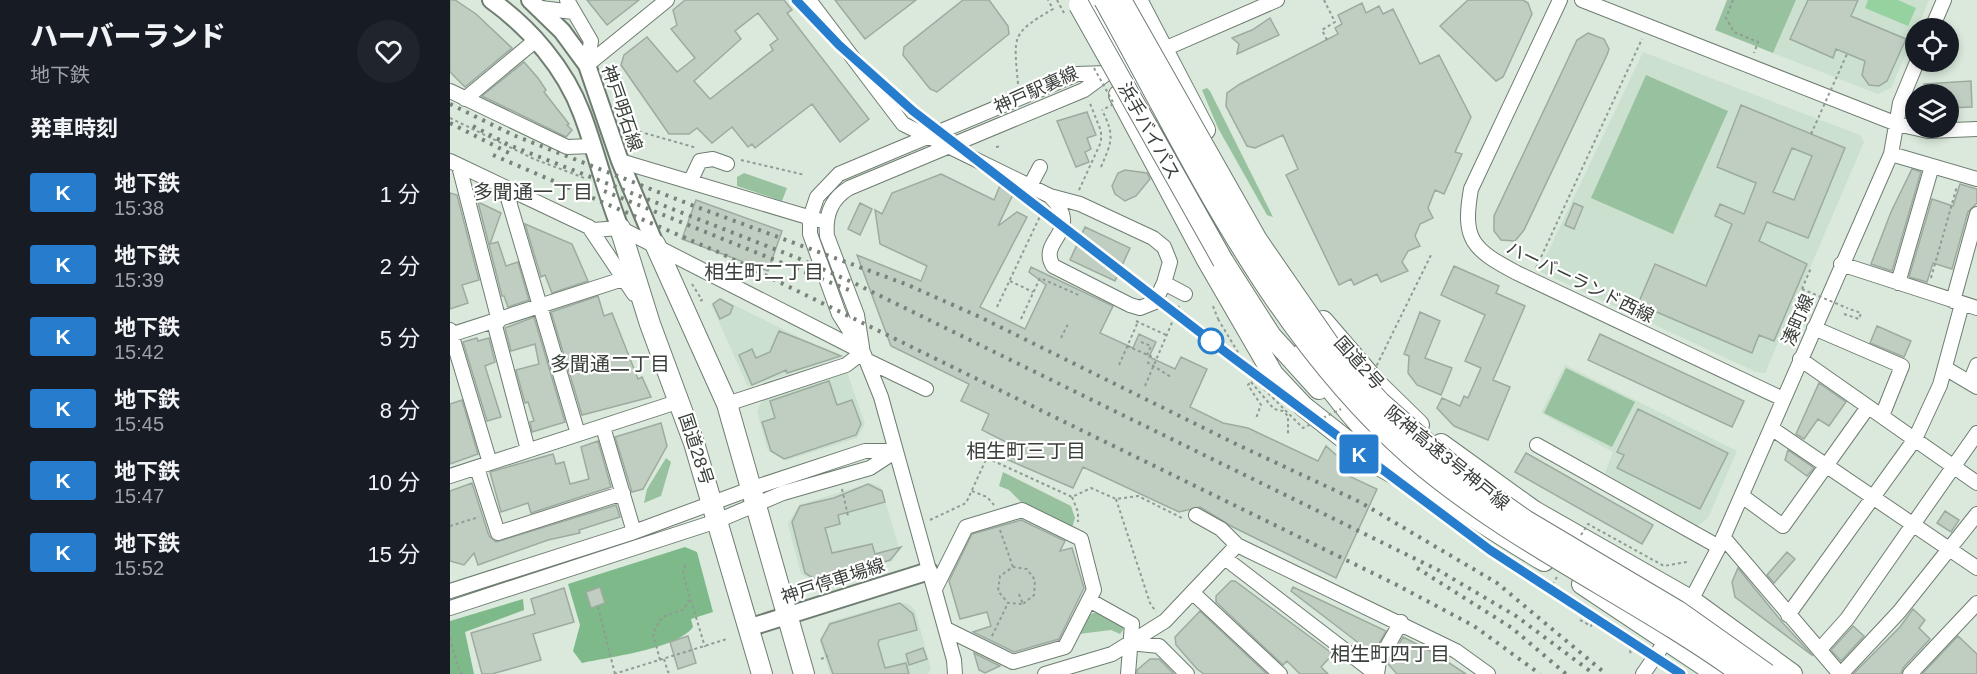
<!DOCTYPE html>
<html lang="ja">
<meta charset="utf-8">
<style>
body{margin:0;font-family:Arial,"Noto Sans JP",sans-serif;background:#20242c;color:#f1f3f6;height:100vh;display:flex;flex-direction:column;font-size:22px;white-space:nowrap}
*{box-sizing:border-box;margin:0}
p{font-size:20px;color:#9ea1a6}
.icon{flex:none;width:33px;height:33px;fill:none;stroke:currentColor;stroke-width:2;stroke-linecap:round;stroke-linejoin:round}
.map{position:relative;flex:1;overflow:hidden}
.drawer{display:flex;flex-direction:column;background:#171b24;width:450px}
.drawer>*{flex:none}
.badge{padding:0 12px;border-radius:4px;font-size:21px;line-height:39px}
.fabs{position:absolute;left:1455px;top:18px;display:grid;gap:12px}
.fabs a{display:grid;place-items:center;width:54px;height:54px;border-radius:50%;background:#171b24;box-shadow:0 3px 9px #0003;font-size:30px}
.map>.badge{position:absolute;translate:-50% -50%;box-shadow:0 0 0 3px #fff}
h2{padding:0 30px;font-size:22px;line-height:54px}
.round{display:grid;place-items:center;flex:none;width:63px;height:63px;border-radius:32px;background:#20242c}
.summary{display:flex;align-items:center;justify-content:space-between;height:102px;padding:0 30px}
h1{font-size:28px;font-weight:800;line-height:45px}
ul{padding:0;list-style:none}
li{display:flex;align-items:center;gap:18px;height:72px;padding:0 30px}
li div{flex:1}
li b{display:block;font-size:22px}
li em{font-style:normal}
li .badge{min-width:66px;font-weight:700;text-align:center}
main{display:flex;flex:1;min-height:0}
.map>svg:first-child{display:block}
.built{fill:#cbe0ce}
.green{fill:#98c29f}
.forest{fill:#7db989}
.water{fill:#95d2a0}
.building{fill:#c0cec2;stroke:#9dab9f;stroke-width:1.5;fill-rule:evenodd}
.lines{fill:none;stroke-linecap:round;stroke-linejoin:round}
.minor-casing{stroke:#6f7d71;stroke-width:16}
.major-casing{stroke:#6f7d71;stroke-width:20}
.highway-casing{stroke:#6f7d71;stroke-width:22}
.path{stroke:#909b92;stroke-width:2;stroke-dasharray:3 3;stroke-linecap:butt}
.minor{stroke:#fff;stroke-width:14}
.major{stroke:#fff;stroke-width:16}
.highway{stroke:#fff;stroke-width:20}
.rail{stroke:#788279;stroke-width:4;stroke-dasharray:3 6;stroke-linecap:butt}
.highway-bridge-casing{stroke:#6f7d71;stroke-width:22;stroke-linecap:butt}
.path-bridge{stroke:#909b92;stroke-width:2;stroke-dasharray:3 3;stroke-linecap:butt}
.highway-bridge{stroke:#fff;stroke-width:20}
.line-casing{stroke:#fff;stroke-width:14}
.line{stroke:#267dce;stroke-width:9}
.stop-dot{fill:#fff;stroke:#267dce;stroke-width:3}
.labels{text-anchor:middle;stroke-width:4.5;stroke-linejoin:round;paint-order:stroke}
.street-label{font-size:18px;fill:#393f3a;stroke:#fff}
.neighbourhood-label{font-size:20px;fill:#393f3a;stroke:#fff}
</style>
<main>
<section class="drawer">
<div class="summary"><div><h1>ハーバーランド</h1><p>地下鉄</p></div><a class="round"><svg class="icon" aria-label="heart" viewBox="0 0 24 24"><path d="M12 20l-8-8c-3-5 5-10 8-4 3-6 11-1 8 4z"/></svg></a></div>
<h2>発車時刻</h2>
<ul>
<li><span class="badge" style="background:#267dce;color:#fff">K</span><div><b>地下鉄</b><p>15:38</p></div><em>1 分</em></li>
<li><span class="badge" style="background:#267dce;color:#fff">K</span><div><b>地下鉄</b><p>15:39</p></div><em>2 分</em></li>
<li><span class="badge" style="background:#267dce;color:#fff">K</span><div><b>地下鉄</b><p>15:42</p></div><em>5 分</em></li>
<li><span class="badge" style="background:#267dce;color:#fff">K</span><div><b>地下鉄</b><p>15:45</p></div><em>8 分</em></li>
<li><span class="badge" style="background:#267dce;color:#fff">K</span><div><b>地下鉄</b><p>15:47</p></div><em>10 分</em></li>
<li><span class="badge" style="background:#267dce;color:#fff">K</span><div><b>地下鉄</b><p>15:52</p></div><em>15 分</em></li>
</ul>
</section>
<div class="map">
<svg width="1527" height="674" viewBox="0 0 1527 674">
<rect width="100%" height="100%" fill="#dae9dc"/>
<path class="built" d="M1346,0H1479L1441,88L1428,94L1323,53Z
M1193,52L1410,135L1414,142L1315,373L1306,372L1089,271Z
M270,298L385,355L383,360L298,387L261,304Z
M1115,365L1287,451L1258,518L1246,527L1155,473L1163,452L1091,413Z
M397,372L415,424L407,438L337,460L318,451L307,412L312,400Z
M420,483L431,487L449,548L443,561L368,584L351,574L338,524L349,505Z
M447,602L458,604L465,610L481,669L478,674H380L370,641L379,622Z"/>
<path class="green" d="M1277,0H1346L1323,53L1265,30Z
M1196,75L1278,111L1223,234L1141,198Z
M757,88L760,91L823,217L817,215L768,128L752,90Z
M294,173L337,188L332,201L287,186V177Z
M1116,368L1185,402L1162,447L1094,413Z
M216,458L221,462L211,496L194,503L197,489Z
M553,472L621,506L625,518L622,528L571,502L559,490L549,486Z
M647,612L675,627L670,634L661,630L629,634L640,614Z"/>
<path class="forest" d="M235,547L247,552L263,612L241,619L243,627C227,649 159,657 132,663L123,651L130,625L118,584Z
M73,599L74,610L15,632L24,674H0V621Z"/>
<path class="water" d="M1418,0H1448L1466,8L1458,26L1415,8Z"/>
<path class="building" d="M0,0H5L26,14L62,48L15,87L0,72Z
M137,0H189L157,25Z
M235,0H334L342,10L337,13L419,119L390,142L362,104L305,148L302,144L298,147L282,127L262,143L247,128L239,134H219L171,65L174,55L197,37L227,72L245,58L221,29L227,25L223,10ZM308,13L328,39L320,45L323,50L260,99L244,81L291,39L285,31Z
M385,0H466L415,39Z
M513,0H539L558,26L559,34L487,92L480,89L453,55L454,47Z
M1018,0H1073L1078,3L1082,14L1053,77L1046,81L990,26Z
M1358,0H1408L1401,16L1456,39L1437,81L1429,86L1419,85L1412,75L1415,61L1386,49L1383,58L1340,39Z
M912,3L916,13L929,6L933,14L943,9L970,64L989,55L1021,117L1005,152L1012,154L994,194L985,190L978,208L983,218L970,224L965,236L970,246L958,251L952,262L958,271L931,282L927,274L904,285L901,279L889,285L836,175L848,169L833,135L805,148L797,146L776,106L777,93L790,84L888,34L885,28L892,24L888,15Z
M820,18L829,35L787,54L789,44L782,38L802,30Z
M1138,33L1154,39L1159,49L1157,55L1074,230L1065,241L1051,240L1044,231V216L1127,40Z
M74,62L88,78L96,90L94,92L119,124L117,125L122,130L116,137L32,96Z
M1521,81L1522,107L1498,108V94H1474V84Z
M1291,105L1395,148L1358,238L1317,222L1309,241L1357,264L1324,341L1309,335L1302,353L1188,304L1205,264L1256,286L1282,224L1265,216L1270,204L1294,214L1306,183L1267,167ZM1342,148L1362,156L1344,200L1323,192Z
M637,112L646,135L637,138L641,149L635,152L639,162L626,167L607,121Z
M1462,169L1471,172L1442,271L1421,264L1441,212Z
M675,170L697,173L700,179L686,196L675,201L665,194L662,186L668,173Z
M491,174L544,200L551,183L565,190L548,226L567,212L577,217L530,307L575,329L596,285L579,272L581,267L663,306L650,333L683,348L689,334L706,342L699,357L725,369L731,357L757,369L740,407L773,423L798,428L868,461L876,446L895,463L890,472L927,489L886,578L781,526L750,507L729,512L633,467L623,488L556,459L562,445L532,430L539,414L511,401L519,384L441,346L407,255L471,281L477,266L430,244L425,210L432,214L442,193Z
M1510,184L1527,189V203L1518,212L1502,269L1483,263L1477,282L1459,277L1482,199L1503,206Z
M0,193L7,195L29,280L12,285L18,303L0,309Z
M246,200L332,231L318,271L232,239Z
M28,202L51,213L40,244L48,242L56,266L68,262L79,300L58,307L54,296H52Z
M410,203L422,209L410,235L398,229Z
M1124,203L1133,207L1124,229L1115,225Z
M75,224L122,244L138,281L102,293L95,275L91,277Z
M635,227L680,248L665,281L620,260Z
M1004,266L1049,286L1046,293L1075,306L1043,380L1060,387L1038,440L1004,426L987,408L992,398L1010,406L1014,396L1018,398L1031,368L1015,361L1035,315L991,295Z
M148,296L154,316L162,313L188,379L192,377L201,397L132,415L101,312Z
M270,299L283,306L280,314L270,319L263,304Z
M970,312L990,321L975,358L1002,368L991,395L967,385L958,373L959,356L954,354Z
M84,317L115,422L82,432L80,422L84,421L78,402L75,403L66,370L89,364L85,344L61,351L55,328Z
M1427,326L1461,341L1454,357L1420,343Z
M329,331L362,344L391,356L337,373L336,370L302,385L289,355L302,349L306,358L320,352Z
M1150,334L1294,401L1282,427L1138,360Z
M27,338L28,341L39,338L45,362L35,366L51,417L37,421L13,342Z
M379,381L387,405L402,400L411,424L406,435L334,459L321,451L312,422L325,418L320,401Z
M1369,383L1396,402L1379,426L1368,419L1354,439L1346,434Z
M12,400L28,454L0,464V404Z
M1188,409L1278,453L1250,509L1167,468L1174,455L1167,452Z
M211,423L217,446L193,489L182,492L165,437Z
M148,441L161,487L81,513L78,503L51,512L40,472L103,454L106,464L114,462L120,484L139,479L131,447Z
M1338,450L1364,468L1357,476L1335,460Z
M1076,453L1203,525L1192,544L1065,472Z
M22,483L39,536L46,542L166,505L170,517L129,530L130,533L98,540L28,565L24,553L14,565L0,561V491Z
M418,484L432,491L435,502L388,515L390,524L375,528L382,553L422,544L425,554L451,547L440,560L405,571L404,568L369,582L355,573L342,522L350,506L384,498Z
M1495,511L1509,520L1501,532L1487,523Z
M571,520L615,541L610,551L622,548L634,588L609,639L564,652L523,632L541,626L537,612L510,619L499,581L522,534Z
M1337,552L1345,559L1324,583L1317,575Z
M1288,568L1332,622L1363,656L1285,597L1282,582Z
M781,581H785L883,654L871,667L878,674H850L837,661L833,665L766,602V596Z
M150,587L155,603L141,608L136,592Z
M843,587L936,631L923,654L841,591Z
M114,588L124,622L83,634L91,660L42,674H32L21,633L85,614L81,599Z
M450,603L463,614L467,630L429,640L428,644L435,668L456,663L459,674H383L371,640L380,624Z
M1463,609L1475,620L1469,628L1480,639L1453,668L1451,674H1403L1450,627Z
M750,611L817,674H754L747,669L726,645L725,637Z
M1403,626L1414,636L1391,661L1381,650Z
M238,636L246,663L228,669L220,642Z
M1508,636L1527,654V674H1472Z
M953,637L984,653L1016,674H947L938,664Z
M473,648L477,659L459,665L456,654Z
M524,653L550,666L535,673L529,670Z
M700,659H709L724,674H687V670Z"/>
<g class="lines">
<defs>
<path id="minor" d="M117,0L141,41L137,65
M359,0L453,124L600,196L630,204L703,238L714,247L720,262L714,283L705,302L690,308L680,305L603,266C587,239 635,232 600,196
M1110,0L1021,189C1012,240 1022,249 1067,273L1333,399
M1132,0L1447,124L1478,131L1527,129
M91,8L123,12
M1482,28L1494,0
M705,53L827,0
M137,65L217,0
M0,91L117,147L142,146
M15,99L86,40
M1441,154L1527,179
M0,161L139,227L184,294
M170,161L368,220
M9,166L49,321
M240,182L250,161L263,159L277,164
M580,186L590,167
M55,188L128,434
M143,230L170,228L411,351
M1391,264L1527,308
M714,283L735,294
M1448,283L1482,166
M1503,301L1527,214
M44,322L78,450
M1364,328L1452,366L1432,416
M0,330L40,463
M0,335L176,278
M412,347L407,315L377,236C375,215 381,199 399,188L634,90L657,73
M1350,359L1527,483
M416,360L476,389
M1495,368L1527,387
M1520,382L1527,365
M277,404L396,365L413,352
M153,427L184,532
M1321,428L1527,568
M1087,445L1269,547
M27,468L48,533L173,493
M0,476L230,401
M1292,496L1333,526L1418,407
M746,515L771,529L787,545
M1273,537L1390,674
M776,559L926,674
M485,589L516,527L572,510L631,539L644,590L615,647L563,662L496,629
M0,591L184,532L303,488L415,451H446
M743,593L830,674
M639,600L682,624L678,674
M0,608L267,521L333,493L420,468L446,451
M1237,608L1269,547L1441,154L1450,103L1467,62
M1338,615L1465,439L1490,385L1512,304
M680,643L709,646L737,674
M1371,648L1397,619L1527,433
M505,674L504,660L431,397L413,352L389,314L360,234V218L367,197L389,174L627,74L657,73
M595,674L662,654L715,621L787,545L1006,651L1038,674
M927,674L929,661L951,622
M1193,674L1220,635
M1391,674L1449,612L1527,514
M1460,674L1527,603"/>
<path id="major" d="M41,0C80,28 115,68 132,114C146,151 155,190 170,228
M80,0L112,31L137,65L170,161L205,244
M298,628L479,571"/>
<path id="highway" d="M642,0L704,110
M687,0L755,130
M669,95L757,260L823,374L853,406L925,463L968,487
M170,228L200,324L244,443L312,674
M205,244L277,404L354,674
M773,261L821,336L869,389
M873,321L928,385L969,425
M854,351C872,378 891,404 913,428C962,480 1032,524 1094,561
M991,444L1084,511L1242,601L1342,674
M1132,584L1267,674"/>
</defs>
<use href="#minor" class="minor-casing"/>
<use href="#major" class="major-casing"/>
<use href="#highway" class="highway-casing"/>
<path class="path" d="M874,0L885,22L872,30L877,40
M1283,0L1276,18L1284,32L1308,42L1304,53
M160,68L184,130L247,148
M568,84C564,36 560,34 603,9L598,0
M0,118L84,159L137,179
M184,130L189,150
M546,147L552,146
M291,160L355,175
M651,167C662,141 665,136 652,110
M629,190L651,142V131L639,101
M1086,268L1192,39
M1481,278L1507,186
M560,281L583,292
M242,284L252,300L248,302
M1352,289L1361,268
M763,306L768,319
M547,307L593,210
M1394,314L1409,319L1411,313L1397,308
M571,319L590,278L631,296
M686,321L716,335
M611,338L618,324
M691,342L701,346L697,355
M677,346L705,358
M697,362L721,377
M669,365L687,324
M804,379L798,385L811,405L806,418
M801,382L824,409L833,411L838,416V435
M695,386L729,306
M537,458L622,497L641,488L666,499L688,496L734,519
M392,489L398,516
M522,491L537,497L544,505
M622,497L628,512V522
M666,499L700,603L706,612
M480,520L516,503L545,440
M0,526L29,517
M550,530L563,567
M235,565L233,574L255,647
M569,594L573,604L558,603L548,591L550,576L563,567L577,569L585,580L584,595L573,604
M148,607L165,674
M1130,620L1141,626L1144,620
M542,636L558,603
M0,638L9,671L13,674
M214,659L218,672L222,674
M371,659L378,656
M210,660L203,633L212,617L233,610L239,600
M164,674L277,639"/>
<use href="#minor" class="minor"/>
<use href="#major" class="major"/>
<use href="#highway" class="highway"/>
<path class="rail" d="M0,104L63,135L244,206L458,285L530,317L788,445L910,502L1047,583L1156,674
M0,123L59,153
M23,126L59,145L350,259L404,283L988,570L1066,616L1144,674
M43,155L268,252L945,584L1024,626L1090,674
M154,191L399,290
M967,568L1062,628L1116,674"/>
<defs>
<path id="highway-bridge" d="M654,0C743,160 821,333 961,456C1060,542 1185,597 1292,674
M671,0L807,240L881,347L930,402L1021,482L1075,520L1228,611L1317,674
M629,5L773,261"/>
</defs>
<use href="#highway-bridge" class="highway-bridge-casing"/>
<path class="path-bridge" d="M607,0L614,13
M644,68L664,104L652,110
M1361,134L1397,54
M1352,289L1397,308
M768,319L804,379L853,428L891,409
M924,371L981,255
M1131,535L1138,524L1214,566L1237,562
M1107,577L1098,592L1169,635L1177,642L1181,654"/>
<use href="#highway-bridge" class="highway-bridge"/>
</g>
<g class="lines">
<defs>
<path id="line" d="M346,0L389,45L463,111L778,354L1040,550L1231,674"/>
</defs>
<use href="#line" class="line-casing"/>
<use href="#line" class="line"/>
</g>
<circle class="stop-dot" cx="761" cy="341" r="12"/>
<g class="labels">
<g class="street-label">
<text transform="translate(586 90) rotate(-24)" y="6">神戸駅裏線</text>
<text transform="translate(172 108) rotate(71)" y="6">神戸明石線</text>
<text transform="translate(699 131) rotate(61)" y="6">浜手バイパス</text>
<text transform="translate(1130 282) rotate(26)" y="6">ハーバーランド西線</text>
<text transform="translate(1348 320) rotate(-67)" y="6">湊町線</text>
<text transform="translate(909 363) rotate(48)" y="6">国道2号</text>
<text transform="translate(246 449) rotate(72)" y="6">国道28号</text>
<text transform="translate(997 458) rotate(39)" y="6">阪神高速3号神戸線</text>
<text transform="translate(383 581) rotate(-18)" y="6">神戸停車場線</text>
</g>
<g class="neighbourhood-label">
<text x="83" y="199">多聞通一丁目</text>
<text x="314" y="279">相生町二丁目</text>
<text x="160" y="371">多聞通二丁目</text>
<text x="576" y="458">相生町三丁目</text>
<text x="940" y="661">相生町四丁目</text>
</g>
</g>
</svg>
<div class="fabs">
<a><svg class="icon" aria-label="locate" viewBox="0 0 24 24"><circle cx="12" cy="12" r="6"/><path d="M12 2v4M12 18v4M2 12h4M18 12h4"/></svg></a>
<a><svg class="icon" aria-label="layers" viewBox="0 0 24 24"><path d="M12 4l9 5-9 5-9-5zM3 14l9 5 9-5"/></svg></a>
</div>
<b class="badge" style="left:909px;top:454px;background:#267dce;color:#fff">K</b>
</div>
</main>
